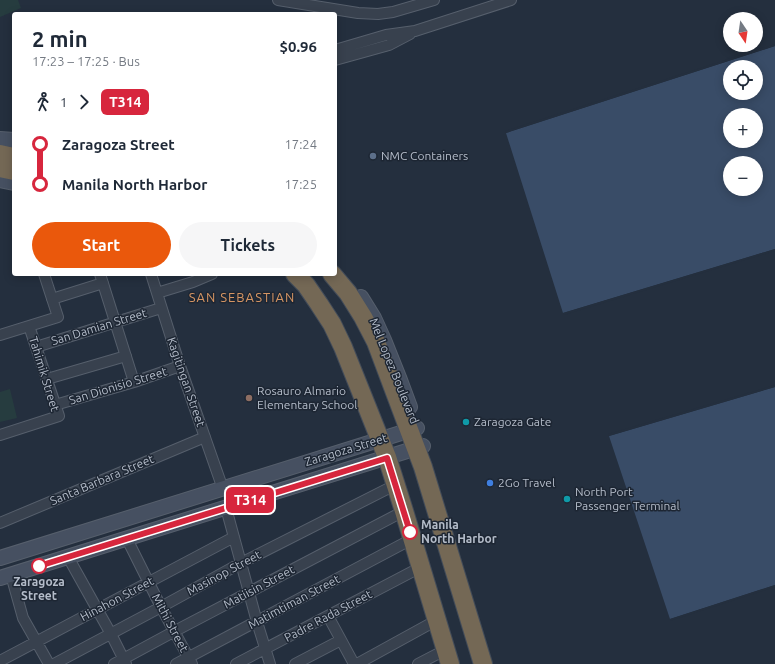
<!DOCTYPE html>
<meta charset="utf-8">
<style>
body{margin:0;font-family:Ubuntu,sans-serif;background:#f6f6f7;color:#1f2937;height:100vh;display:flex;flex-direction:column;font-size:15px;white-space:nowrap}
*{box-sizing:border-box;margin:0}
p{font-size:13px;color:#747a83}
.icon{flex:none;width:22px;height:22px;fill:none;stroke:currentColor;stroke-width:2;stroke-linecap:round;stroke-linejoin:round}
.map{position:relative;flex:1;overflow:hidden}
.panel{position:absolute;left:12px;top:12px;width:325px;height:264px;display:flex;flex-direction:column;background:#fff;border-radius:4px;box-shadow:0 2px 10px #0003}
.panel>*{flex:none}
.badge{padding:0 8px;border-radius:6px;font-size:14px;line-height:26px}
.needle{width:26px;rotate:167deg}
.tools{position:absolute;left:723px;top:12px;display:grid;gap:8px}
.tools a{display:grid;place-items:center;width:40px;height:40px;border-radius:50%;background:#fff;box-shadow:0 2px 10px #0003;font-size:20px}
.map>.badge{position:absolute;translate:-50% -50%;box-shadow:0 0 0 2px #fff}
.legs{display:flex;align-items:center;gap:6px;height:44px;padding:0 20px;font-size:13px}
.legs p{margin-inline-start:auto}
.head{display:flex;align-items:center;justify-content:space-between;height:68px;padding:0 20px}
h1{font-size:22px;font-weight:700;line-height:30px}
.action{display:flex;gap:8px;margin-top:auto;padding:8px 20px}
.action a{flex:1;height:46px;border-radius:24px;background:#ea580c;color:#fff;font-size:16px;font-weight:700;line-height:46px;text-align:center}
.action a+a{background:#f6f6f7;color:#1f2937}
ul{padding:0 20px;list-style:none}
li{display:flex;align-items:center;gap:14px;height:40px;font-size:15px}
li i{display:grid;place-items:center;width:6px;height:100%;margin:0 5px;background:currentColor}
li i::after{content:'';width:10px;height:10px;margin:-5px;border:3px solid;border-radius:50%;background:#fff}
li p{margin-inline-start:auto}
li:first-child i{background:linear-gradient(#0000 50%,currentColor 0)}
li:last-child i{background:linear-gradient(currentColor 50%,#0000 0)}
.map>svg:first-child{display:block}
.green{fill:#263c3f}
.water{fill:#394c67;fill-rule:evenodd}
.pier{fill:#242f3e}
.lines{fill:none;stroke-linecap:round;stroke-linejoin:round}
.street-casing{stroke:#565f6c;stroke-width:12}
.secondary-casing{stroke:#565f6c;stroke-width:16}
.highway-casing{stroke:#434c59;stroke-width:20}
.street{stroke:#38414e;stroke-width:10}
.secondary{stroke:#465061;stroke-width:14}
.highway{stroke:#746855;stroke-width:18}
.line-1-casing{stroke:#fff;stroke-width:9}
.line-1{stroke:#d7263d;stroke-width:6}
.service-dot{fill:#5c6f8a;stroke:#1d2633;stroke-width:1.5}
.education-dot{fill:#8d6e63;stroke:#1d2633;stroke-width:1.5}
.culture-dot{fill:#0f9aa8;stroke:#1d2633;stroke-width:1.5}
.shop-dot{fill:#3f7fe0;stroke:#1d2633;stroke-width:1.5}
.stop-1-dot{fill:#fff;stroke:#d7263d;stroke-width:2}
.labels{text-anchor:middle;stroke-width:3;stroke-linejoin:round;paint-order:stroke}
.poi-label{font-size:12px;fill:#b4bcc9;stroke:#1d2633;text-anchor:start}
.street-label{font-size:12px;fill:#b4bcc9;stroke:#1d2633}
.stop-label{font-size:12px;font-weight:bold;fill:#b4bcc9;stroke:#1d2633;text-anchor:start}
.neighbourhood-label{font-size:13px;letter-spacing:1px;fill:#d59563;stroke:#1d2633}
</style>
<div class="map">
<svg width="775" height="664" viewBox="0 0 775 664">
<rect width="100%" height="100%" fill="#242f3e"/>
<path class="green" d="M0,0H18L21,8L0,17Z
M10,389L17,418L0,422V392Z"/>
<path class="water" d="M775,46V249L563,313L506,133ZM730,67H756V93H730ZM730,115H756V141H730ZM730,163H756V189H730Z
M775,387V585L670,619L609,436Z"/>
<path class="pier" d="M775,44V46L506,133L505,131Z
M775,249V251L564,315L563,313Z
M775,385V387L609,436L608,434Z
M775,585V587L670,621V619Z"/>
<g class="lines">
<defs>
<path id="street" d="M278,0L358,13L378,14L393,12L434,0
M335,50L386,35L415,31L511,0
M335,60L389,45L410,34
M100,274L134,382
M151,274L180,366L223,489
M157,293L193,282L212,274
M52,299L103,283
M0,335L58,317L44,274
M36,347L161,308
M47,379L126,356
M55,405L134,382L180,366
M0,435L59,416L29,326
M226,508L257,622L270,664
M0,523L205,437
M127,539L161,607L192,664
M68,557L111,634L126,664
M11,575L23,618L49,664
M328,616L354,664
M0,661L234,537
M54,664L161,607L241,563L395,485
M114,664L175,631L404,511
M176,664L412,539
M236,664L421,567
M295,664L341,640
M357,664L437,620
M418,664L445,650"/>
<path id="secondary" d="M0,139L14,140
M0,180L14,183
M361,297L374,318L384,340L400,380L410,407
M0,558L417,428
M0,578L423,446"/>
<path id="highway" d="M0,154L14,157
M0,168L14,171
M295,274L306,285L319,304L332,324L343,347L387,457L404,511L450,664
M332,274L348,293L363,317L376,342L423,467L483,664"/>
</defs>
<use href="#street" class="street-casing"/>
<use href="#secondary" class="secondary-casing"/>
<use href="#highway" class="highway-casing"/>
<use href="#street" class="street"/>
<use href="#secondary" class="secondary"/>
<use href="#highway" class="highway"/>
</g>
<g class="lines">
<defs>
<path id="line-1" d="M39,566L387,458L410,532"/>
</defs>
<use href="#line-1" class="line-1-casing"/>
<use href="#line-1" class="line-1"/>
</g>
<circle class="service-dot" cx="373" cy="156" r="4"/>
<circle class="education-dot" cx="249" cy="398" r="4"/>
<g class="culture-dot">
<circle cx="466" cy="422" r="4"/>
<circle cx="567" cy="499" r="4"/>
</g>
<circle class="shop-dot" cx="490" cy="483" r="4"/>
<g class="stop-1-dot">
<circle cx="410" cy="532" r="7"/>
<circle cx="39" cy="566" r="7"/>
</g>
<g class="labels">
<g class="poi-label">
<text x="381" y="160">NMC Containers</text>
<text x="257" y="395">Rosauro Almario<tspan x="257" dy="14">Elementary School</tspan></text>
<text x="474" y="426">Zaragoza Gate</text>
<text x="498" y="487">2Go Travel</text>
<text x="575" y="496">North Port<tspan x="575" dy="14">Passenger Terminal</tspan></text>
</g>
<g class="street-label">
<text transform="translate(99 327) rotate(-17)" y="4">San Damian Street</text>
<text transform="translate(394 371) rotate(68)" y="4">Mel Lopez Boulevard</text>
<text transform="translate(44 374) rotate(73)" y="4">Tahimik Street</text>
<text transform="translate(186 382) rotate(71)" y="4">Kagitingan Street</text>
<text transform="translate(118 386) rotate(-17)" y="4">San Dionisio Street</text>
<text transform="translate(346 450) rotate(-17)" y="4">Zaragoza Street</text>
<text transform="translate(102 480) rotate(-23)" y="4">Santa Barbara Street</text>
<text transform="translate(224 573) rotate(-28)" y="4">Masinop Street</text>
<text transform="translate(259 587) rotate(-28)" y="4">Matiisin Street</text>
<text transform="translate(117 599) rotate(-28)" y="4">Hinahon Street</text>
<text transform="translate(294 602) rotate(-28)" y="4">Matimtiman Street</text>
<text transform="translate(328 616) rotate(-28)" y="4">Padre Rada Street</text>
<text transform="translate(170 623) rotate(62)" y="4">Mithi Street</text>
</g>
<g class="stop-label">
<text x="421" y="529">Manila<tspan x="421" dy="14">North Harbor</tspan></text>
<text x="39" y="586" text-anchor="middle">Zaragoza<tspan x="39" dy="14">Street</tspan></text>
</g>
<g class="neighbourhood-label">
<text x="242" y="302">SAN SEBASTIAN</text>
</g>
</g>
</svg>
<div class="tools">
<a><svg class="needle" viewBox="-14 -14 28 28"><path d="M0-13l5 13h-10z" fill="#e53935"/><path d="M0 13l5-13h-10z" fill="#747a83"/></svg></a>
<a><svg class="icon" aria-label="locate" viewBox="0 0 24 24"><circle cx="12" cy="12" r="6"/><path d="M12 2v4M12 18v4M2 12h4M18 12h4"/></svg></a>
<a>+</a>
<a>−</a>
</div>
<b class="badge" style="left:250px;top:500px;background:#d7263d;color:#fff">T314</b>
<section class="panel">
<div class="head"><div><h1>2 min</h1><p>17:23 – 17:25 · Bus</p></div><b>$0.96</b></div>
<div class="legs"><svg class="icon" aria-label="walk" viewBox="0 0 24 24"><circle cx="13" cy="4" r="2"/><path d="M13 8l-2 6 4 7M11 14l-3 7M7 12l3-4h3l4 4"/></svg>1<svg class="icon" aria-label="forward" viewBox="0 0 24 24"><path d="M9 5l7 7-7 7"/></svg><b class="badge" style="background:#d7263d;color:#fff">T314</b></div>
<ul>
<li><i style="color:#d7263d"></i><b>Zaragoza Street</b><p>17:24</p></li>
<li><i style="color:#d7263d"></i><b>Manila North Harbor</b><p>17:25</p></li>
</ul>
<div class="action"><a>Start</a><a>Tickets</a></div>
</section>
</div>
